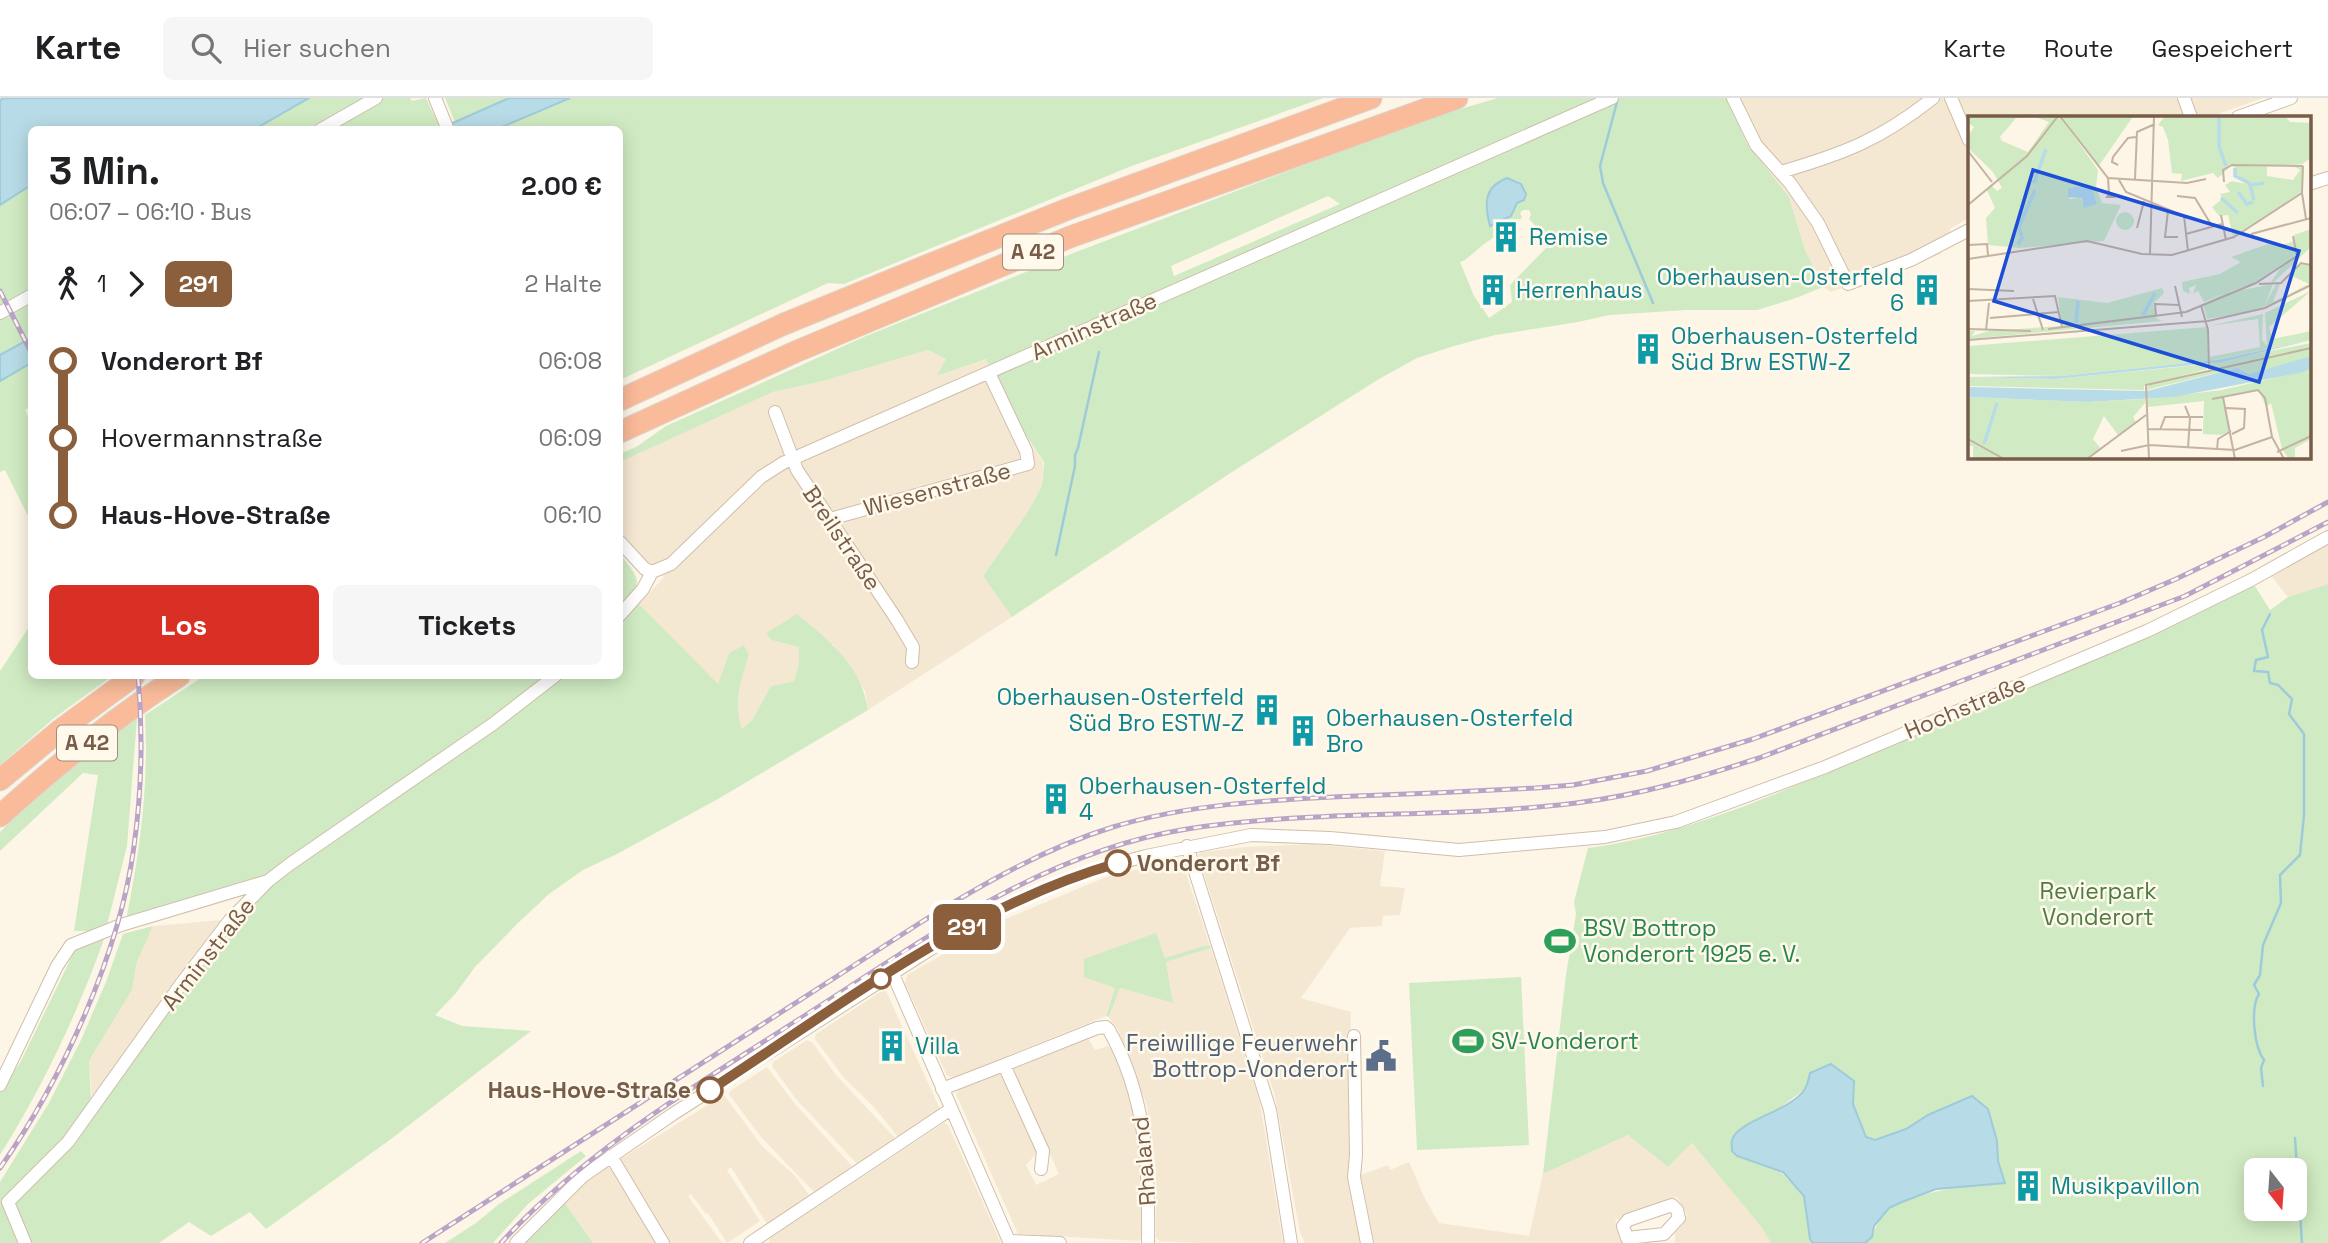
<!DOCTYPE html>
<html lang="de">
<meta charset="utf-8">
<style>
body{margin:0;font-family:"Space Grotesk",sans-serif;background:#f6f6f6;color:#202124;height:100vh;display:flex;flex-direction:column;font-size:26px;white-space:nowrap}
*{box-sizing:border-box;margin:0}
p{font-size:23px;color:#757577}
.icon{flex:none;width:38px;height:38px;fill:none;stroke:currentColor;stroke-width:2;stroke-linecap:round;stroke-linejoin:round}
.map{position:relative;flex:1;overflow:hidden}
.details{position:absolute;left:28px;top:28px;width:595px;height:553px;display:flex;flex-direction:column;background:#fff;border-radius:10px;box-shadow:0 4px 18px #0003}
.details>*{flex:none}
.badge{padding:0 14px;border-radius:10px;font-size:24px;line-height:46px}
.needle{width:46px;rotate:163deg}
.controls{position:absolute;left:2244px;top:1060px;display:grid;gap:14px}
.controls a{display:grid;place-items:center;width:63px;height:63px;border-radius:10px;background:#fff;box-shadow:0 4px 18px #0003;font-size:35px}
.map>.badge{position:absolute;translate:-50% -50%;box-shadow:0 0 0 4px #fff}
.legs{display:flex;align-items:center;gap:10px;height:77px;padding:0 21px;font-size:23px}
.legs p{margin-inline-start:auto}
.headline{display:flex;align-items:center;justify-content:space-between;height:119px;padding:0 21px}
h1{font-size:38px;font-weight:600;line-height:52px}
.cta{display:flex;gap:14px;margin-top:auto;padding:14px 21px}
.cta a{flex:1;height:80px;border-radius:10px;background:#d93025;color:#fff;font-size:28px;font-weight:600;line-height:80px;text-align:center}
.cta a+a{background:#f6f6f6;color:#202124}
ul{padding:0 21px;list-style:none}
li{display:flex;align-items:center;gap:24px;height:77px;font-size:26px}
li i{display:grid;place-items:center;width:10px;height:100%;margin:0 9px;background:currentColor}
li i::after{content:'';width:18px;height:18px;margin:-9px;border:5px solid;border-radius:50%;background:#fff}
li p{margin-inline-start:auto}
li:first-child i{background:linear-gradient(#0000 50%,currentColor 0)}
li:last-child i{background:linear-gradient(currentColor 50%,#0000 0)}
header{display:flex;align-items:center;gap:42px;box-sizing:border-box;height:98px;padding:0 35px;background:#fff;border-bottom:2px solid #e0e0e0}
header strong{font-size:33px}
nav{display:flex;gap:38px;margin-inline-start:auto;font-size:24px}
.search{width:490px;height:63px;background:#f6f6f6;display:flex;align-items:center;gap:18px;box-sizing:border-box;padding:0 24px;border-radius:10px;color:#757577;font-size:26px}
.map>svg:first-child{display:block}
.residential{fill:#f5e8d3}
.green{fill:#d0ebc3;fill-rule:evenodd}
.water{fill:#b8dce7;stroke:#9ecbd9;stroke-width:2}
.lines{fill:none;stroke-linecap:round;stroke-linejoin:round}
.stream{stroke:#9ecbd9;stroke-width:2.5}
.street-casing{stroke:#cfbeab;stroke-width:14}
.highway-casing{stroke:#dcd5d0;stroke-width:23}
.street{stroke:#fff;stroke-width:12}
.highway{stroke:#f9bb9a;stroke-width:21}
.rail-casing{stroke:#b9a3c7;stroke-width:5}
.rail{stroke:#fff9ec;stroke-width:2.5;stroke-dasharray:8;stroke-linecap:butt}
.line-1-casing{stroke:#fff;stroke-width:16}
.line-1{stroke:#8b5e3c;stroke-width:10}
.stop-1-dot{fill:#fff;stroke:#8b5e3c;stroke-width:3.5}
.labels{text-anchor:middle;stroke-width:5;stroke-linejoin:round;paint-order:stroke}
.shield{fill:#fff9ec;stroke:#a08c7a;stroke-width:2}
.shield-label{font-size:21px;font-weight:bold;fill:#775d49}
.culture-label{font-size:23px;fill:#0d838f;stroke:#fff9ec;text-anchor:start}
.street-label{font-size:23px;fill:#775d49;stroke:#fff9ec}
.stop-label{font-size:23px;font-weight:bold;fill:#775d49;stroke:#fff9ec;text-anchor:start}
.park-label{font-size:23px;fill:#4d7d41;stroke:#fff9ec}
.leisure-label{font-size:23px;fill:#27864d;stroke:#fff9ec;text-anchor:start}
.service-label{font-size:23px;fill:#4e5e75;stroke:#fff9ec;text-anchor:end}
.inset-river{fill:none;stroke:#b8dce7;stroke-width:3.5}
.inset-road{fill:none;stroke:#c3b3a2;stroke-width:2}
.view{fill:#1d4ed8;fill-opacity:0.15;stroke:#1d4ed8;stroke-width:3.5}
.inset-edge{fill:none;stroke:#775d49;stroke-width:3.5}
</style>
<header>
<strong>Karte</strong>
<div class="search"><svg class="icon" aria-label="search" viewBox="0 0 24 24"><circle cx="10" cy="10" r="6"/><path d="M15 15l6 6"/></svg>Hier suchen</div>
<nav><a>Karte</a><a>Route</a><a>Gespeichert</a></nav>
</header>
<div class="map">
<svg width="2328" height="1145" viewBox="0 0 2328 1145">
<rect width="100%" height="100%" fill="#fdf5e5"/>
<path class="residential" d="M1727,0H2263L2209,19H1969V120L1951,130L1941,156L1831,194L1823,189L1805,152L1789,99L1746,44Z
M928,252L946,261L938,278L986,261L1021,330L1043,364L1042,388L1027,415L983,478L1012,519L868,612L865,593L833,546L771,542L800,549L799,565L794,583L771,588L752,622L742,631L738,619L739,585L749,558L744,547L729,555L718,587L639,506L664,479L646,463L620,434V363L773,294L823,283Z
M2328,438V486L2288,499L2267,473Z
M1312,746L1385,753L1380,788L1405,790L1400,817L1383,818L1382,828L1350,830L1301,900L1351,914L1349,988L1362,1145H1305L1300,1135L1275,998L1198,757L1201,754L1246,749Z
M1177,762L1182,764L1184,769L1210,848L1165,860L1155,835L1115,890L1106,918L955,979L947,978L905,885L907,877L1003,822L1106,779Z
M222,822L92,1000L89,963L132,892L137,864L153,828Z
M1211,850L1260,1005L1283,1145H1200L1160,1143L1156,1140V1070L1147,1008L1118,931L1109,920L1120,890L1173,905L1166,864Z
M886,893L940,1011L898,1039L874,1009L845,981L815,941L816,936L880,894Z
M1087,938L1095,952L1108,948L1111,950L1132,1002L1143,1072L1142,1140L1138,1143L1018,1136L956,996L960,991L997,975L1002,976L1038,1054L1026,1067L1036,1087L1059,1076L1013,973V970Z
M807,942L812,944L836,977L894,1039L895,1043L858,1067L796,1001L772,968L773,964Z
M767,969L795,1006L852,1068L816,1096L760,1038L729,996L730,993Z
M724,997L762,1048L794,1077L811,1099L767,1126L731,1069L727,1072L760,1123L727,1145L708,1115L706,1116L691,1096L688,1098L722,1145H666L619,1062Z
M944,1025L948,1027L1001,1145H769L770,1140Z
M1628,1037L1668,1069L1692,1045L1762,1130L1771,1145H1675V1135L1683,1127L1687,1117L1677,1099L1615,1122L1623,1145H1374L1361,1077L1388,1067L1390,1072L1409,1064L1426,1103L1439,1125L1529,1138L1543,1076Z
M607,1069L613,1071L658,1145H593L565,1105L590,1079Z"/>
<path class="green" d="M309,0H410L412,3L426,0L440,30L255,32Z
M445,0H509L455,24Z
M570,0H1323L1129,69L844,186L828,185L620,282V32H497Z
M1498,0H1727L1746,44L1789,99L1805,152L1823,189L1796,200L1757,212H1686L1609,217L1578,224L1495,237L1454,248L1417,260L1379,281L1232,374L1012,519L983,478L1027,415L1042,388L1044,364L1021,330L986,261L937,278L946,261L928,252L823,283L773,294L620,364V356L636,349L666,328L866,238L1071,156L1265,82L1430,20ZM1328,98L1340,106L1174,178L1171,168ZM1523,112H1529L1531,116L1529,121L1547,140L1555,144V147L1552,150H1546L1510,187L1512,204L1489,220L1474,198L1460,164L1465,162L1484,146L1522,120L1520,115Z
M31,87V240L0,257V107Z
M31,265V308L25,312L31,325V424L5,372L0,374V283Z
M620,456C640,482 645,484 620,510Z
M2253,485L2270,512L2288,499L2328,486V1145H1865C1876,1136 1877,1120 1889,1111C1894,1106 1903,1104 1909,1102C1943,1089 1969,1088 2004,1085L1997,1063V1043L1928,1017C1910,1028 1887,1046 1866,1039L1853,1006L1854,983L1805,991L1770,1017L1751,1024L1739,1032L1804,1098L1810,1141L1813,1145H1771L1762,1130L1692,1045L1668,1069L1628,1037L1543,1076L1566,877L1576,816L1574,804L1588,750C1698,735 1802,685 1903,640C2020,589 2136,537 2253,485ZM2256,1073H2294V1111H2256Z
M639,506L718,586L729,555L744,547L749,557C741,581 733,606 742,631L752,622L771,588L794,583L799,565V549L771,542L766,535L797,516C830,543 861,567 868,612L718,701L615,757L583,772L549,796L519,824L475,869L456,895L435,917L462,928L531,933L391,1041L266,1131L250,1114L211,1138L189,1124L159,1145H0V1084L49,1005L81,942L106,884L123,836L153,828L137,864L132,892L89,963L92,1019L185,887L226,836L277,783L426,680L526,607L563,578H620V525Z
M31,526L32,578H112L53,621L0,667V573Z
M204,578H548L477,632L266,779L241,785L126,822C140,754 149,686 145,617Z
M137,621L127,748L107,827L88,833H74L98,677L83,675L0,753V734C42,694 87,651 137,621Z
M1156,835L1165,860L1204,848H1210L1211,850L1166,864L1173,905L1120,890L1109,919L1106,918L1115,890L1084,879V861Z
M104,841C77,917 43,988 0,1057V994L21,963L76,850Z
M1521,879L1529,1047L1417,1052L1409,885Z
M581,1053L586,1058L528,1106L493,1145H445L476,1125L499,1106Z
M565,1105L593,1145H525Z"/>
<path class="water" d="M4,0H309L255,31L32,32L31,87L0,107V2Z
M509,0H570L497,31L437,32Z
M1507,80L1521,86L1526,96L1524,102L1517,105L1511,118L1490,128C1484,105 1484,89 1507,80Z
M31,240V265L0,283V257Z
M1831,966L1854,983L1853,1006L1866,1039L1875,1042L1906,1031L1928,1017L1972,998L1988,1011L1997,1043L1998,1063L2005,1085L1936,1091L1902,1104L1889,1110L1874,1128L1872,1139L1865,1145H1813L1810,1141L1804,1098L1783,1074L1737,1058L1732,1053C1732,1052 1731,1043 1732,1042C1738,1022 1790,1014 1805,991C1807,987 1809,980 1810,975Z"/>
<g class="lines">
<path class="stream" d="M1617,4L1600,68L1603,85L1653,205
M1056,457L1075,368V357L1078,350L1099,254
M2263,988L2261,970L2264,962C2254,949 2250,910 2259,896L2254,887L2260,877L2263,847L2281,805L2280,777L2300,757L2304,717V636L2289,616L2292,601L2278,587L2270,585L2268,574L2254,573L2256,562L2268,559L2262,532L2270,516
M2295,1040L2302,1145"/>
<defs>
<path id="street" d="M435,0L448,32
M1733,0L1756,47L1790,85L1818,125L1848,186L1911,162L1969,132
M1951,0L1969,42
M2184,0L2191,19
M2238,19L2291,0
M320,32L376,0
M1781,74C1845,55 1880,42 1933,0
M2309,86L2328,80
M0,215L32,197
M775,314L797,372L897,522L913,549L912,564
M830,421L1028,366L1026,353L989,275
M620,444L645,471L652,474
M620,517L643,491L652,474L671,466L761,379L783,365L1612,0
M1187,748L1270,1012L1291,1145
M892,874L1009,1143L1060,1145
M1354,938L1356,1057L1354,1079L1367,1145
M1004,967L1097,930L1106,929L1109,932C1147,1000 1149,1069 1148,1145
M0,987L57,868L71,847L121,827L268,783
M942,991L1004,967L1043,1053L1041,1071
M611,1058L663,1145
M1672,1107L1677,1112L1679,1120L1664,1136L1627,1140L1623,1128L1628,1122Z
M25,1145L8,1104L68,1044L181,886L230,822L268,783L290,766L493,626L555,578
M516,1145L583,1078L673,1016L951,838L1012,805L1062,784L1097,771L1146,758L1251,737L1330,740L1459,752L1605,739L1676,724L1825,669L2147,533L2251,482L2328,439
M750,1145L951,1011"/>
<path id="highway" d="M620,302L784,226L926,168L1068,111L1371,0
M620,334L795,254L1070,139L1457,0
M0,682L59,633L134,578
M0,718C56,667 116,619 179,578"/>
</defs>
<use href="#street" class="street-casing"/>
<use href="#highway" class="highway-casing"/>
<use href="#street" class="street"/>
<use href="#highway" class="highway"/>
<defs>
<path id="rail" d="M0,193L32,256
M0,1070C62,982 120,855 134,748C142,691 143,634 138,578
M422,1145L923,823C983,786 1045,750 1113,729C1192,705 1274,702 1355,698C1416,696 1476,693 1536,690L1573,687L1647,673L1753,641L2120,505L2176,481L2264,439L2328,404
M501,1145C586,1052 695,988 801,920C922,843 1042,754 1187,731C1316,711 1447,721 1576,705C1640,697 1698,680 1759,660L2185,498L2328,424"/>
</defs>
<use href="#rail" class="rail-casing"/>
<use href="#rail" class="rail"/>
</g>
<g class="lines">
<defs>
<path id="line-1" d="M710,992C840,908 968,808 1118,765"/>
</defs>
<use href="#line-1" class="line-1-casing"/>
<use href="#line-1" class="line-1"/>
</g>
<defs>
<symbol id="building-bare" viewBox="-9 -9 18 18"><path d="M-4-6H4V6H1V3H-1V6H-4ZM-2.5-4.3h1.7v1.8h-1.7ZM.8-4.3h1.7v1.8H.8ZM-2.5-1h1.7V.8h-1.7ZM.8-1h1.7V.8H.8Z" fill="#0f9aa8" stroke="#fff9ec" stroke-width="2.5" paint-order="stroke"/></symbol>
<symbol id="stadium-bare" viewBox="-9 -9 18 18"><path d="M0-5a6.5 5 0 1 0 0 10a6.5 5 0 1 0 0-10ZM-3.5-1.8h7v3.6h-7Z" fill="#2e9e5b" stroke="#fff9ec" stroke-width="2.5" paint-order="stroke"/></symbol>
<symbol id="civic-bare" viewBox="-9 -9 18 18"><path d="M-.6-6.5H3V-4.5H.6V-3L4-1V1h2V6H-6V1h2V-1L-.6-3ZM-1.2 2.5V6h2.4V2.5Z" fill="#5c6f8a" stroke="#fff9ec" stroke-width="2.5" paint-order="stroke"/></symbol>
</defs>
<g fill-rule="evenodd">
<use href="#building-bare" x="1484" y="117" width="44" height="44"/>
<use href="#building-bare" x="1471" y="170" width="44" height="44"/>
<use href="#building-bare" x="1905" y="170" width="44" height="44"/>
<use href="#building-bare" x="1626" y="229" width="44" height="44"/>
<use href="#building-bare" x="1245" y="590" width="44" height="44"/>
<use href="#building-bare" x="1281" y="611" width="44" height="44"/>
<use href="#building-bare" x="1034" y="679" width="44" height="44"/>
<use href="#stadium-bare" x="1538" y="821" width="44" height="44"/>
<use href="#stadium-bare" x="1446" y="921" width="44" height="44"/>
<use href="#building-bare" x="870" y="926" width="44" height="44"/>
<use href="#civic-bare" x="1359" y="936" width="44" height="44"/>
<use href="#building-bare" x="2006" y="1066" width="44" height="44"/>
</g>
<g class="stop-1-dot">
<circle cx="1118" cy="765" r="12"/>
<circle cx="881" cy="881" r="9"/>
<circle cx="710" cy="992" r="12"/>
</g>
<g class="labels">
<g class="shield">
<rect x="1003" y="136.5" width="60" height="35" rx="5"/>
<rect x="57" y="627.5" width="60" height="35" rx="5"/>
</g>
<g class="shield-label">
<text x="1033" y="161">A 42</text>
<text x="87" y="652">A 42</text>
</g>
<g class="culture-label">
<text x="1529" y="147">Remise</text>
<text x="1904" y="187" text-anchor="end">Oberhausen-Osterfeld<tspan x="1904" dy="26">6</tspan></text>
<text x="1516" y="200">Herrenhaus</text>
<text x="1671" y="246">Oberhausen-Osterfeld<tspan x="1671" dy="26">Süd Brw ESTW-Z</tspan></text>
<text x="1244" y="607" text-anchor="end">Oberhausen-Osterfeld<tspan x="1244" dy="26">Süd Bro ESTW-Z</tspan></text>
<text x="1326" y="628">Oberhausen-Osterfeld<tspan x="1326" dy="26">Bro</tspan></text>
<text x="1079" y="696">Oberhausen-Osterfeld<tspan x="1079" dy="26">4</tspan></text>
<text x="915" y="956">Villa</text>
<text x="2051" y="1096">Musikpavillon</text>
</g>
<g class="street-label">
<text transform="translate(1094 228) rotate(-24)" y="8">Arminstraße</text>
<text transform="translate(937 391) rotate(-15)" y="8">Wiesenstraße</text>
<text transform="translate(842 440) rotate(56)" y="8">Breilstraße</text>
<text transform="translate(1965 609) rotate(-23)" y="8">Hochstraße</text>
<text transform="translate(208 856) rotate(-52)" y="8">Arminstraße</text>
<text transform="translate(1144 1063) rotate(-95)" y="8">Rhaland</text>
</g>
<g class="stop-label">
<text x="1137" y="773">Vonderort Bf</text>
<text x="691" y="1000" text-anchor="end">Haus-Hove-Straße</text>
</g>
<g class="park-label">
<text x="2098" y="801">Revierpark<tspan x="2098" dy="26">Vonderort</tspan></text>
</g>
<g class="leisure-label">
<text x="1583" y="838">BSV Bottrop<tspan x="1583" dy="26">Vonderort 1925 e. V.</tspan></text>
<text x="1491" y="951">SV-Vonderort</text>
</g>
<g class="service-label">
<text x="1358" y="953">Freiwillige Feuerwehr<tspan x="1358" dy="26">Bottrop-Vonderort</tspan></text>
</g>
</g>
<g transform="translate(1968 18)">
<rect width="343" height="343" fill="#fdf5e5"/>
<path d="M3,0H92L130,54L128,71L134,87L153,89L136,125L51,132L20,129L18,102L27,92L19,74L23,69L29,75L34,72L25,56L0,32V20L6,11L0,7ZM67,1L81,6L60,36L34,25L32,21L48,2ZM123,69L127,88L120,90L112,82L101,83V72ZM94,0H169L164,2L130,51ZM197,0H317L322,6L343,7V42L334,48L299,50V60L325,64L332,54L327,51H334V76L265,120L260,99L251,100L244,91L254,83L252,78L262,76L257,69L264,65L277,68L268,62V52L264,49L250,62L245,57L213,65L214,58L204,57L200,24L195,11L190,9ZM148 105a9 9 0 1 1 18 0a9 9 0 1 1-18 0ZM343,113V131L306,166H303L316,147L287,167L259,177L305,168L297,189L308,168H312L305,186L341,168L322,159L334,147L343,150V168L313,185L279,196L239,203L235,188L258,177L236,186L230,175L225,178L228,169L221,172L222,178L215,175L214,166L252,158L273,146L263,141L300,128H318L326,125V119ZM194,172L196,177L185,188L188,202L194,205L0,223L1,215H7L4,220L21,215L94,210L90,181L139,187ZM343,175L301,211L304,223L343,215V224L242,245L241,241L292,231L290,203L241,210L295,198L294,224L299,230L297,197ZM239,211L240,245L93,260L0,258V230ZM343,227V240L325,246L281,258L269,252L178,274L182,268L241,254L242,247ZM240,248L239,253L176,270V274L0,270V261L88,263ZM343,253V323L327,332V341L331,343H321L314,333L303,287L298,291L291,274L255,280L262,315L253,319L235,318L236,285L180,291L178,283L254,274ZM0,281L120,286L177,283V287L165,301L168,306L150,319L136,300L125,323L133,333L118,343H5V330H0Z" fill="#d0ebc3" fill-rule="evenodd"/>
<path d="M123,69L129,88L116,92L114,82L100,81V72ZM343,224L254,246L88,263L0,261L93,260L249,244ZM343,240V253L331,257L206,281L120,286L0,281V271L179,275L269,252L281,258Z" fill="#b8dce7"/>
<path class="inset-river" d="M251,0V30L258,50M267,52V60L282,67M66,67L78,33M270,76L279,88L285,86M253,82L270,97M286,84L282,69L296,67M50,128L54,122L51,111L67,74M175,199L187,177M108,207L110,185M16,328L29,287"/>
<path class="inset-road" d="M92,0L140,62L219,67L238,63M0,35L24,66M150,49L144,46L145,41L160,22L168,21M140,62L141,78L145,81H139L141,78M167,63L169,16L187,8M151,64L158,76L216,100L220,135M256,66L255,54L264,49L335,50M334,77L335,50M334,77L338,103M209,80L227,82L244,110M0,89L59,40L90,0M200,95L197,121H210M253,99L258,124M169,112L176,85M218,118L254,108M283,118L343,102M0,129L19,128L20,139M182,139L186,0M0,143L119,125L174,138L204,139L266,121L334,77M291,168L313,167L333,147L343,149M207,170L214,201M0,173L46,175M65,183L75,214M0,185L87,180L94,211M233,189L240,214L241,253M188,200L187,188L211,189M22,202L91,196M0,213L63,215M80,213L218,196L288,167L329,140L325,120M18,214L21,187M0,224L240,205L297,192L343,169M255,281L267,343M244,283L290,274L297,282L304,321L316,343M217,290L222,302L220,332M258,292L277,293L276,312L264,318M179,313L234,314M192,314L197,301H235M0,323L36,343M249,334L250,323L263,315M153,335L181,329L267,334L304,321M309,336L343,320M119,343L178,299M181,343L178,269L343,232"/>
<path class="view" d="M65,54L331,135L291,266L26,185Z"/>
<rect width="343" height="343" class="inset-edge"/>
</g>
</svg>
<div class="controls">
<a><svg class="needle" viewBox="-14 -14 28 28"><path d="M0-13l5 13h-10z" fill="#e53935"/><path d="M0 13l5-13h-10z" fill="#757577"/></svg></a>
</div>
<b class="badge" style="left:967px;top:829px;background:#8b5e3c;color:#fff">291</b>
<section class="details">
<div class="headline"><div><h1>3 Min.</h1><p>06:07 – 06:10 · Bus</p></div><b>2.00 €</b></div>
<div class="legs"><svg class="icon" aria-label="walk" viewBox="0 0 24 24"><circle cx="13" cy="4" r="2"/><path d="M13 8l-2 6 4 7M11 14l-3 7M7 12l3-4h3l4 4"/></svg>1<svg class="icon" aria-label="forward" viewBox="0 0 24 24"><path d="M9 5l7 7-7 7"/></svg><b class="badge" style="background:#8b5e3c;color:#fff">291</b><p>2 Halte</p></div>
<ul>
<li><i style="color:#8b5e3c"></i><b>Vonderort Bf</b><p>06:08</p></li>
<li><i style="color:#8b5e3c"></i><span>Hovermannstraße</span><p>06:09</p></li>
<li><i style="color:#8b5e3c"></i><b>Haus-Hove-Straße</b><p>06:10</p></li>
</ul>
<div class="cta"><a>Los</a><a>Tickets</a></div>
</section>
</div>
